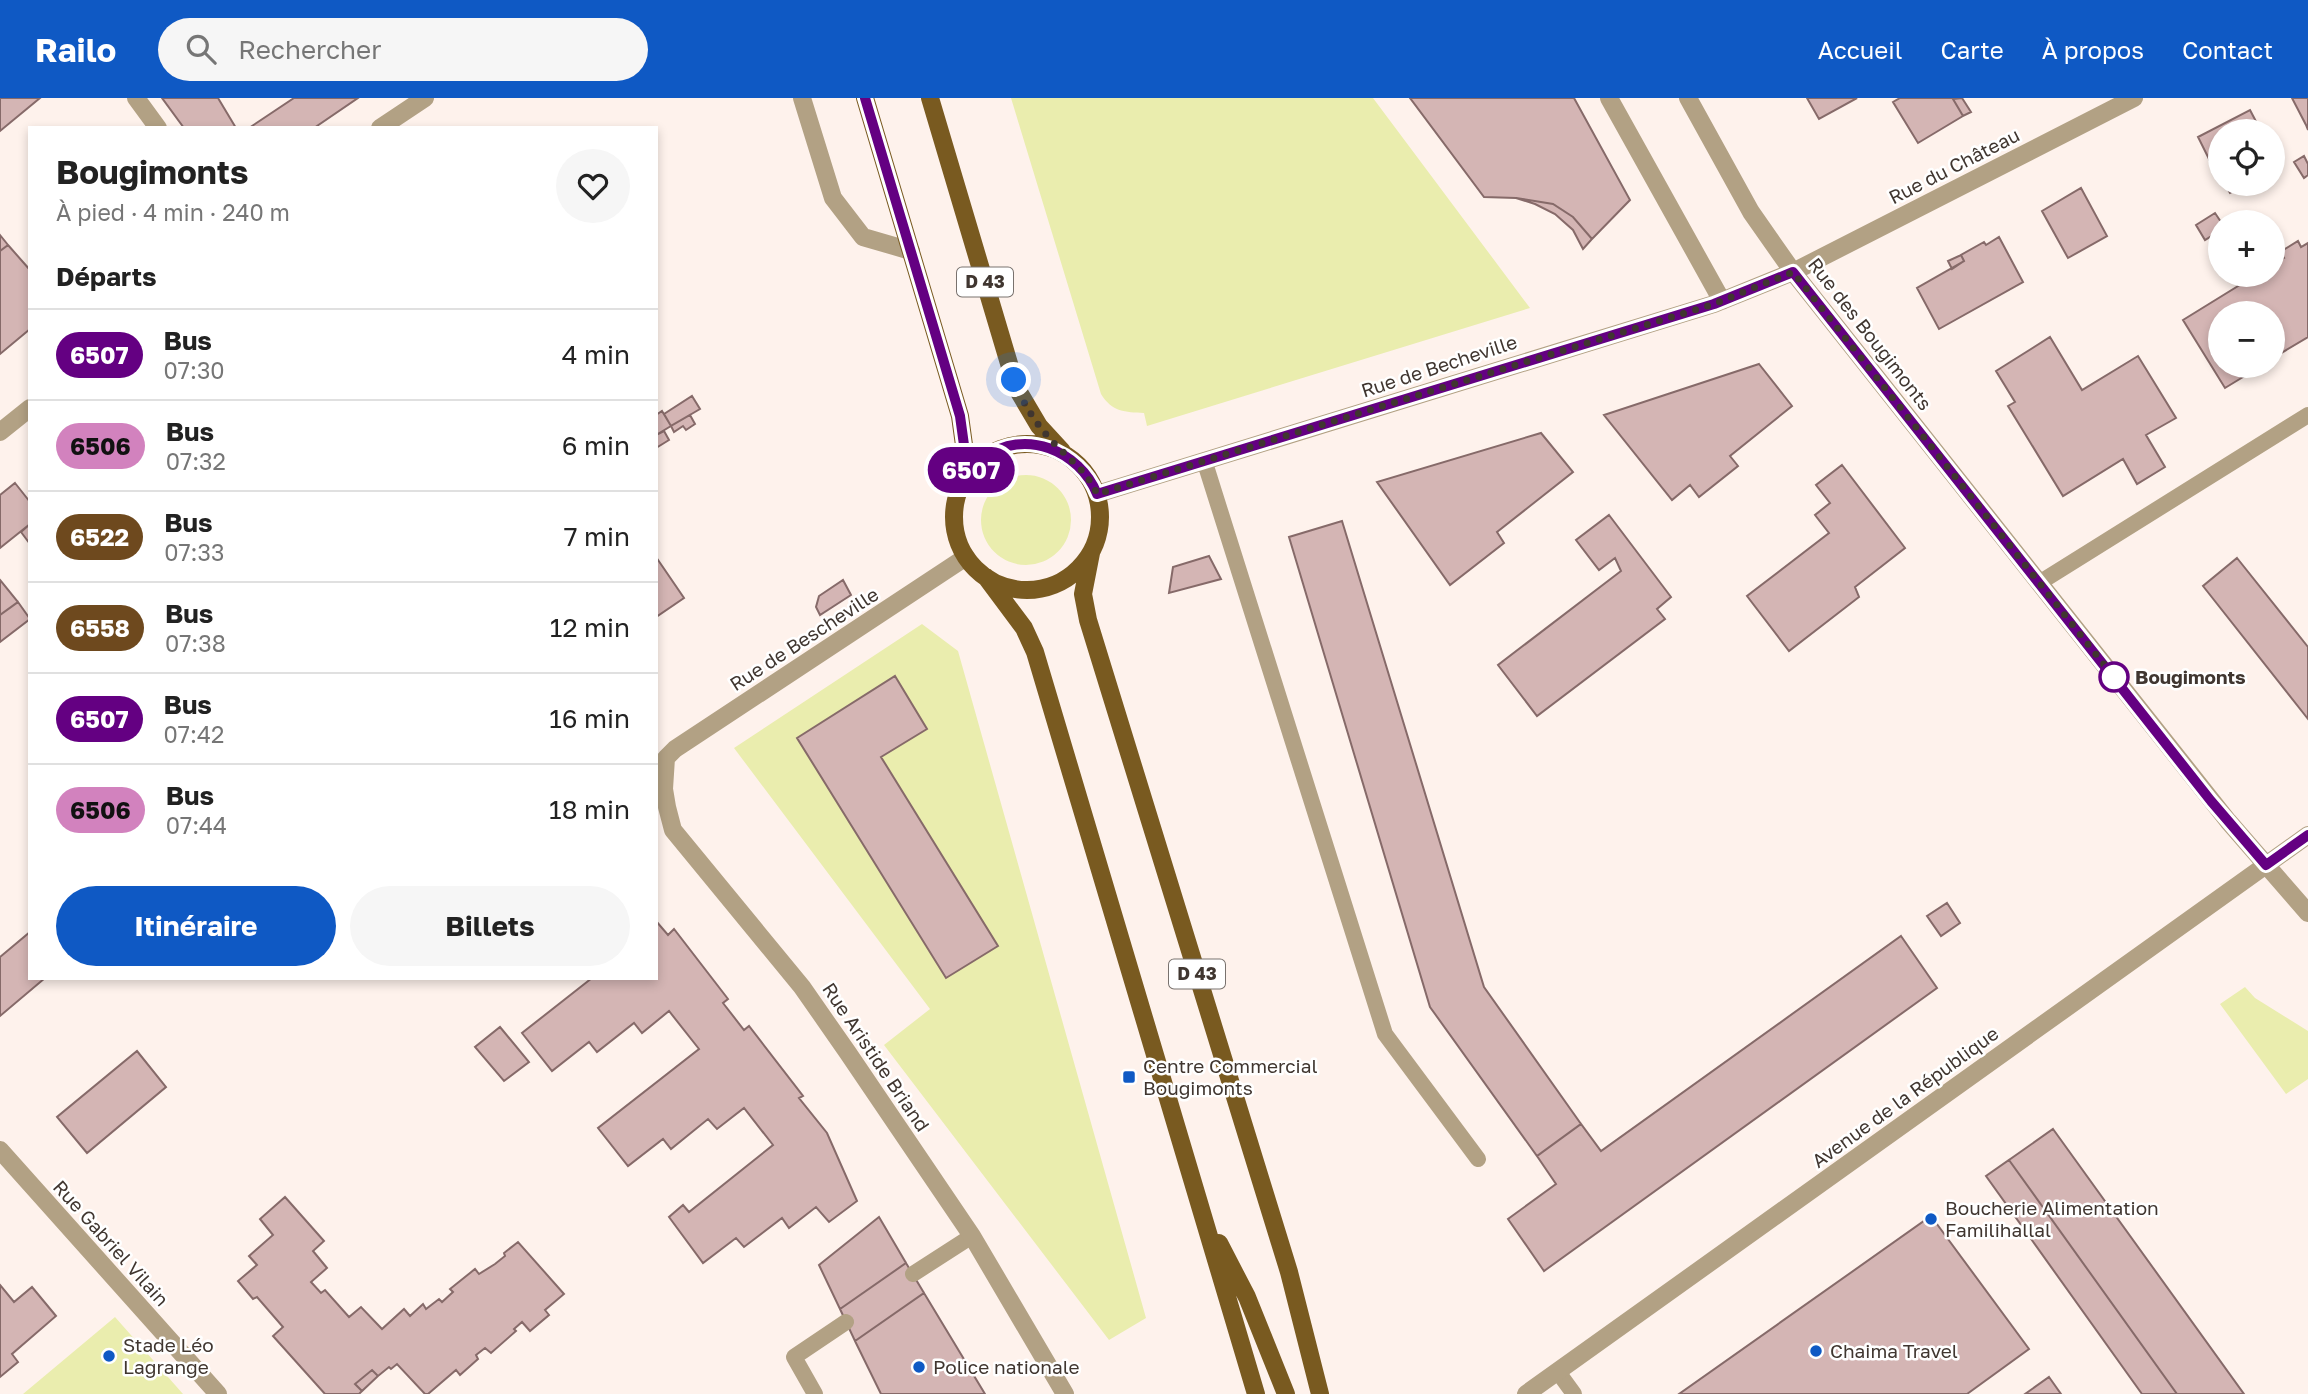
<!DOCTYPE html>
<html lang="fr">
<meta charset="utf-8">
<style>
body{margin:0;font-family:"Golos Text",sans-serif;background:#f6f6f6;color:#222;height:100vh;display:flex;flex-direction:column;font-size:26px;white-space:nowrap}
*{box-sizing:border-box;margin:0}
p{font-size:23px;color:#767676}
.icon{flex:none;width:38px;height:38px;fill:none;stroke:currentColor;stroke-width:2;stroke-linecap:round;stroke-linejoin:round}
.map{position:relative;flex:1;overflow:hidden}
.drawer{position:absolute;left:28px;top:28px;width:630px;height:854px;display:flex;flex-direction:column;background:#fff;border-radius:0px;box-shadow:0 4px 10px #0003}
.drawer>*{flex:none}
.badge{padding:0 14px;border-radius:23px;font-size:24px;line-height:46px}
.controls{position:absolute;left:2208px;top:21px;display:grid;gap:14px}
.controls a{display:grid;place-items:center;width:77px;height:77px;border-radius:50%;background:#fff;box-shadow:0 4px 10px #0003;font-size:35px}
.you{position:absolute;width:35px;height:35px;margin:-18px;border:5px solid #fff;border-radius:50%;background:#1a73e8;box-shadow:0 0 0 10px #1a73e833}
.map>.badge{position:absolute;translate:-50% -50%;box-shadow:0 0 0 4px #fff}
h2{padding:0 28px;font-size:26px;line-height:63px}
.round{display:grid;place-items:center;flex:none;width:74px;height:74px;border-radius:37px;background:#f6f6f6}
.overview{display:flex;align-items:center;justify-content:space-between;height:119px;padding:0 28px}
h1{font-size:33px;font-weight:700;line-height:52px}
.primary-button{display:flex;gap:14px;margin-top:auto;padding:14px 28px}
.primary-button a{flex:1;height:80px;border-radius:42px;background:#0f59c4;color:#fff;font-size:28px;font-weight:700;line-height:80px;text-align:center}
.primary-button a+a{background:#f6f6f6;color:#222}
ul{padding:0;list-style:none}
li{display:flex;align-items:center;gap:21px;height:91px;padding:0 28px;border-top:2px solid #e0e0e0}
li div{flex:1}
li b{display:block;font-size:26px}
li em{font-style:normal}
li .badge{min-width:77px;font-weight:700;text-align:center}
header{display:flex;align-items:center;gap:42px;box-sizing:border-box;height:98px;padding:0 35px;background:#0f59c4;color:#fff}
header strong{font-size:33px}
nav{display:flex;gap:38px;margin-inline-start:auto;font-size:24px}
.search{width:490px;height:63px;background:#f6f6f6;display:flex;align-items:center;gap:18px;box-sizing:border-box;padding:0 24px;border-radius:38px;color:#767676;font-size:26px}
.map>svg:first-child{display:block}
.green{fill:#eaedae}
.building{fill:#d4b5b4;stroke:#866a69;stroke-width:2}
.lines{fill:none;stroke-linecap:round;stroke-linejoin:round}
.lane{stroke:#b2a184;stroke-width:16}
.street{stroke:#b2a184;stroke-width:18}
.primary{stroke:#795a20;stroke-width:18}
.line-casing{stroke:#fff;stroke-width:16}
.line{stroke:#640082;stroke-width:10}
.walk{stroke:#403630;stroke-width:7;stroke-dasharray:0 12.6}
.stop-dot{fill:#fff;stroke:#640082;stroke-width:3.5}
.poi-dot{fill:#0f59c4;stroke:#fff;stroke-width:2.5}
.labels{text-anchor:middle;stroke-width:5;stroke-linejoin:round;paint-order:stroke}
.shield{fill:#fff;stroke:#79726e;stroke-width:2}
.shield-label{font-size:18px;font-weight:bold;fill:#403630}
.street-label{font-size:19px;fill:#403630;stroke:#fff}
.stop-label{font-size:19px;font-weight:bold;fill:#403630;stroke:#fff;text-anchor:start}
.poi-label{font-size:19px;fill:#403630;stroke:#fff;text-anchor:start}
</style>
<header>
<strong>Railo</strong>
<div class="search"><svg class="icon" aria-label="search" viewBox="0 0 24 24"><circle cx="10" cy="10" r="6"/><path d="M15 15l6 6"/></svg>Rechercher</div>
<nav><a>Accueil</a><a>Carte</a><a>À propos</a><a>Contact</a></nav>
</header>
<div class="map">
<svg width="2308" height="1296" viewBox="0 0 2308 1296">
<rect width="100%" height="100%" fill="#fef2ec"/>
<path class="green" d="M1011,0H1373L1530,210L1147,328L1144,315C1125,314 1112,314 1101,296Z
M981 422a45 45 0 1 1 90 0a45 45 0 1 1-90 0Z
M922,526L958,553L1146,1220L1109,1242L884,947L930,911L734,650Z
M2245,889L2255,900L2308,933V981L2286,996L2220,906Z
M115,1219L183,1296H23Z"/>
<path class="building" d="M0,0H40L0,33Z
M162,0H218L236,30H184Z
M294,0H358L314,30H249Z
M1410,0H1574L1630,102L1592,141L1573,119L1553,106L1516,100L1484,99Z
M1807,0H1857L1819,21Z
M1900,0H1955L1953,1L1963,18L1918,45L1893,4Z
M1962,0L1971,14L1963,18L1953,1Z
M2292,0H2308V32L2306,27Z
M2250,12L2261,33H2221L2220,83L2198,39Z
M2304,58L2308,66V77L2304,80L2294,64Z
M2225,86H2247L2230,95Z
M2081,90L2107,138L2068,160L2042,113Z
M1516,100L1553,106L1573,119L1592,141L1583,151L1573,132L1555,116L1535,106Z
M2215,115L2221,124V132L2205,142L2196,127Z
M0,137L8,147L0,153Z
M1999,139L2023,184L1939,231L1917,190L1964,163L1961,157L1984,144L1986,147Z
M2298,143L2301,149L2308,145V239L2273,260V215H2221V268H2261L2225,290L2183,222L2256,177H2273V166L2284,160L2280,154Z
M8,147L30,172V231L0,256V153Z
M1961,157L1964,163L1952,171L1948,163Z
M2050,239L2082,292L2138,258L2176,320L2146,337L2165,369L2137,386L2123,361L2063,398L2008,308L2015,304L1996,273Z
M1759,266L1792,308L1730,358L1738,368L1699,399L1690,387L1672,402L1604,317Z
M692,298L700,311L671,328L664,316Z
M662,313L671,328L656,337V317Z
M690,317L695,326L686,332L683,328L674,334L671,328Z
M664,333L669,342L656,350V337Z
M1541,335L1573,374L1497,434L1504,445L1450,487L1377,384Z
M1842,367L1905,450L1855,489L1859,499L1789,553L1747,498L1829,435L1815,417L1830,405L1816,387Z
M15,385L30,404V426L0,450V397Z
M1609,417L1671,499L1657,511L1665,521L1537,618L1498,567L1621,473L1615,460L1599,472L1576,442Z
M1342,423L1484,889L1581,1026L1537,1058L1430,909L1289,439Z
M30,426V446L21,434Z
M1209,458L1221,481L1169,495L1173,469Z
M656,459L684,500L656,519Z
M2237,460L2308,549V621L2203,488Z
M0,482L18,504L0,517Z
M843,482L851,497L820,517L816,509L819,498Z
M18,504L30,521L0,544V517Z
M895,578L927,631L881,659L998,848L946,880L797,640Z
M1947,805L1960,825L1941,838L1927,818Z
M656,823L668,837L674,831L728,901L723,905L744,932L749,928L803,998L799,1000L827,1035L857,1103L829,1124L816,1109L789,1130L782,1120L744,1149L736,1140L703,1165L669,1119L683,1107L689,1114L773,1047L744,1010L717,1031L708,1021L671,1051L663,1041L628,1068L598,1030L699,951L669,913L642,935L634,925L597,954L589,944L552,973L522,935L592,880H656Z
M30,834V880H45L0,918V859Z
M1901,838L1937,890L1544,1173L1508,1121L1556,1086L1537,1058L1581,1026L1601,1053Z
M500,929L529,964L504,983L475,949Z
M137,953L166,989L87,1055L57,1019Z
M2053,1031L2244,1296H2177L2009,1062Z
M2009,1062L2177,1296H2142L1986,1078Z
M285,1099L324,1143L313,1153L327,1170L311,1184L321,1195L325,1192L349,1219L361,1209L382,1231L404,1211L410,1218L423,1206L426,1211L439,1201L442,1204L453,1194L450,1191L475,1171L479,1176L495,1166L505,1158L504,1155L518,1144L564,1196L545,1212L549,1217L530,1233L522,1224L514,1231L516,1233L491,1255L485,1250L476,1257L478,1261L460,1277L456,1272L428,1296H425L397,1266L391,1271L389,1269L378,1278L372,1272L355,1286L362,1293L359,1296H325L273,1238L283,1229L257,1199L253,1201L238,1183L257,1167L249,1158L273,1137L260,1121Z
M1931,1118L2029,1251L1967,1296H1679Z
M879,1119L906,1165L840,1211L819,1167Z
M906,1165L924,1195L855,1243L840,1211Z
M0,1187L14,1204L32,1189L56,1218L12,1256L18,1264L0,1279Z
M924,1195L985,1296H881L855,1243Z
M372,1272L378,1278L362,1293L355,1286Z
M2049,1279L2061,1296H2025Z"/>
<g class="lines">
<path class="lane" d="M1205,365L1385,936L1478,1061
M2039,485L2308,317
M913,1176L972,1138
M1558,1274L1574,1296
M815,1296L794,1259L846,1224"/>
<path class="street" d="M136,0L158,30
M802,0L833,100L863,139L911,153
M1609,0L1722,203
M1688,0L1751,114L1793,174L2228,723L2308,815
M380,30L425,0
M0,334L30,310
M1097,396L1714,206L1793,174L2134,0
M666,660L664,691L667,709L673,732L802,889L848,955L972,1138L1065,1296
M666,660L675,651L966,459
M0,1052L218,1296
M1526,1296L2308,737"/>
<path class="primary" d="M865,0L960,318L964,347L961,385
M930,0L1016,289L1039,328L1062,353
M954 419a73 73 0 1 1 146 0a73 73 0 1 1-146 0Z
M1091,455L1083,496L1088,522L1289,1174L1320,1296
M986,479L1024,530L1035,554L1256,1296
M1219,1145L1247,1199L1286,1296"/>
</g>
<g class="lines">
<defs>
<path id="line" d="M865,0L960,318L964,347L960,390C967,378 974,368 984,360C1024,329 1080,353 1097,396L1714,206L1793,174L2211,703L2266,767L2308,737"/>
</defs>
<use href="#line" class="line-casing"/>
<use href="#line" class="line"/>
<path class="walk" d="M1014,282C1024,309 1042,335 1063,354C1077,368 1089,377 1097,396L1714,206L1793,174L2114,579"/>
</g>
<circle class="stop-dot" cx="2114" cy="579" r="14"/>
<g class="poi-dot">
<rect x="1122" y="972" width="14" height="14" rx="3.5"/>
<circle cx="1931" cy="1121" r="7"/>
<circle cx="1816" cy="1253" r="7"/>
<circle cx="109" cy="1258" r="7"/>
<circle cx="919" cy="1269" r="7"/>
</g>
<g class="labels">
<g class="shield">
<rect x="957" y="169.5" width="56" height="29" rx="5"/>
<rect x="1169" y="861.5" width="56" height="29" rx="5"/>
</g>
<g class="shield-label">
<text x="985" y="190">D 43</text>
<text x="1197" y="882">D 43</text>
</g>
<g class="street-label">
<text transform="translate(1954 68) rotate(-27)" y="7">Rue du Château</text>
<text transform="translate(1870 236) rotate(52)" y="7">Rue des Bougimonts</text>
<text transform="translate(1439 268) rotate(-18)" y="7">Rue de Becheville</text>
<text transform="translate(804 541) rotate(-33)" y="7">Rue de Bescheville</text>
<text transform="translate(876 959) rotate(56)" y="7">Rue Aristide Briand</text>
<text transform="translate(1905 999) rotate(-36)" y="7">Avenue de la République</text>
<text transform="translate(111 1145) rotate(48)" y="7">Rue Gabriel Vilain</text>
</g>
<g class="stop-label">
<text x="2135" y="586">Bougimonts</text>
</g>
<g class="poi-label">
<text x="1143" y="975">Centre Commercial<tspan x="1143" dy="22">Bougimonts</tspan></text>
<text x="1945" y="1117">Boucherie Alimentation<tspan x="1945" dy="22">Familihallal</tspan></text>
<text x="123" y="1254">Stade Léo<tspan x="123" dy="22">Lagrange</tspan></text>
<text x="1830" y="1260">Chaima Travel</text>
<text x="933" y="1276">Police nationale</text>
</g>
</g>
</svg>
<div class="controls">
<a><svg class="icon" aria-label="locate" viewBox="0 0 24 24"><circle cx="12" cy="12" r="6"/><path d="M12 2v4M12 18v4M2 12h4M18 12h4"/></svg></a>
<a>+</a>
<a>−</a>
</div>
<div class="you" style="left:1014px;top:282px"></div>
<b class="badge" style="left:971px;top:372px;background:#640082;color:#fff">6507</b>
<section class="drawer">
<div class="overview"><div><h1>Bougimonts</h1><p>À pied · 4 min · 240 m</p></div><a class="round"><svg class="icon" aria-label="heart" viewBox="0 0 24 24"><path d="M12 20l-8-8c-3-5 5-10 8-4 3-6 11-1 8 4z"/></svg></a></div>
<h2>Départs</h2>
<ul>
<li><span class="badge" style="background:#640082;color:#fff">6507</span><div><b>Bus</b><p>07:30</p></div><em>4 min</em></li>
<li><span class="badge" style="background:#d282be;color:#111">6506</span><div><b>Bus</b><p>07:32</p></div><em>6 min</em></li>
<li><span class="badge" style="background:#6e491e;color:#fff">6522</span><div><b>Bus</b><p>07:33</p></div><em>7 min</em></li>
<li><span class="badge" style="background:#6e491e;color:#fff">6558</span><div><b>Bus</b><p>07:38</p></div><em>12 min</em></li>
<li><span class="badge" style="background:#640082;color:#fff">6507</span><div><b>Bus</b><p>07:42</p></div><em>16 min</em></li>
<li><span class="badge" style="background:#d282be;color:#111">6506</span><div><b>Bus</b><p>07:44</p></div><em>18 min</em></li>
</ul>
<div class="primary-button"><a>Itinéraire</a><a>Billets</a></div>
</section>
</div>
